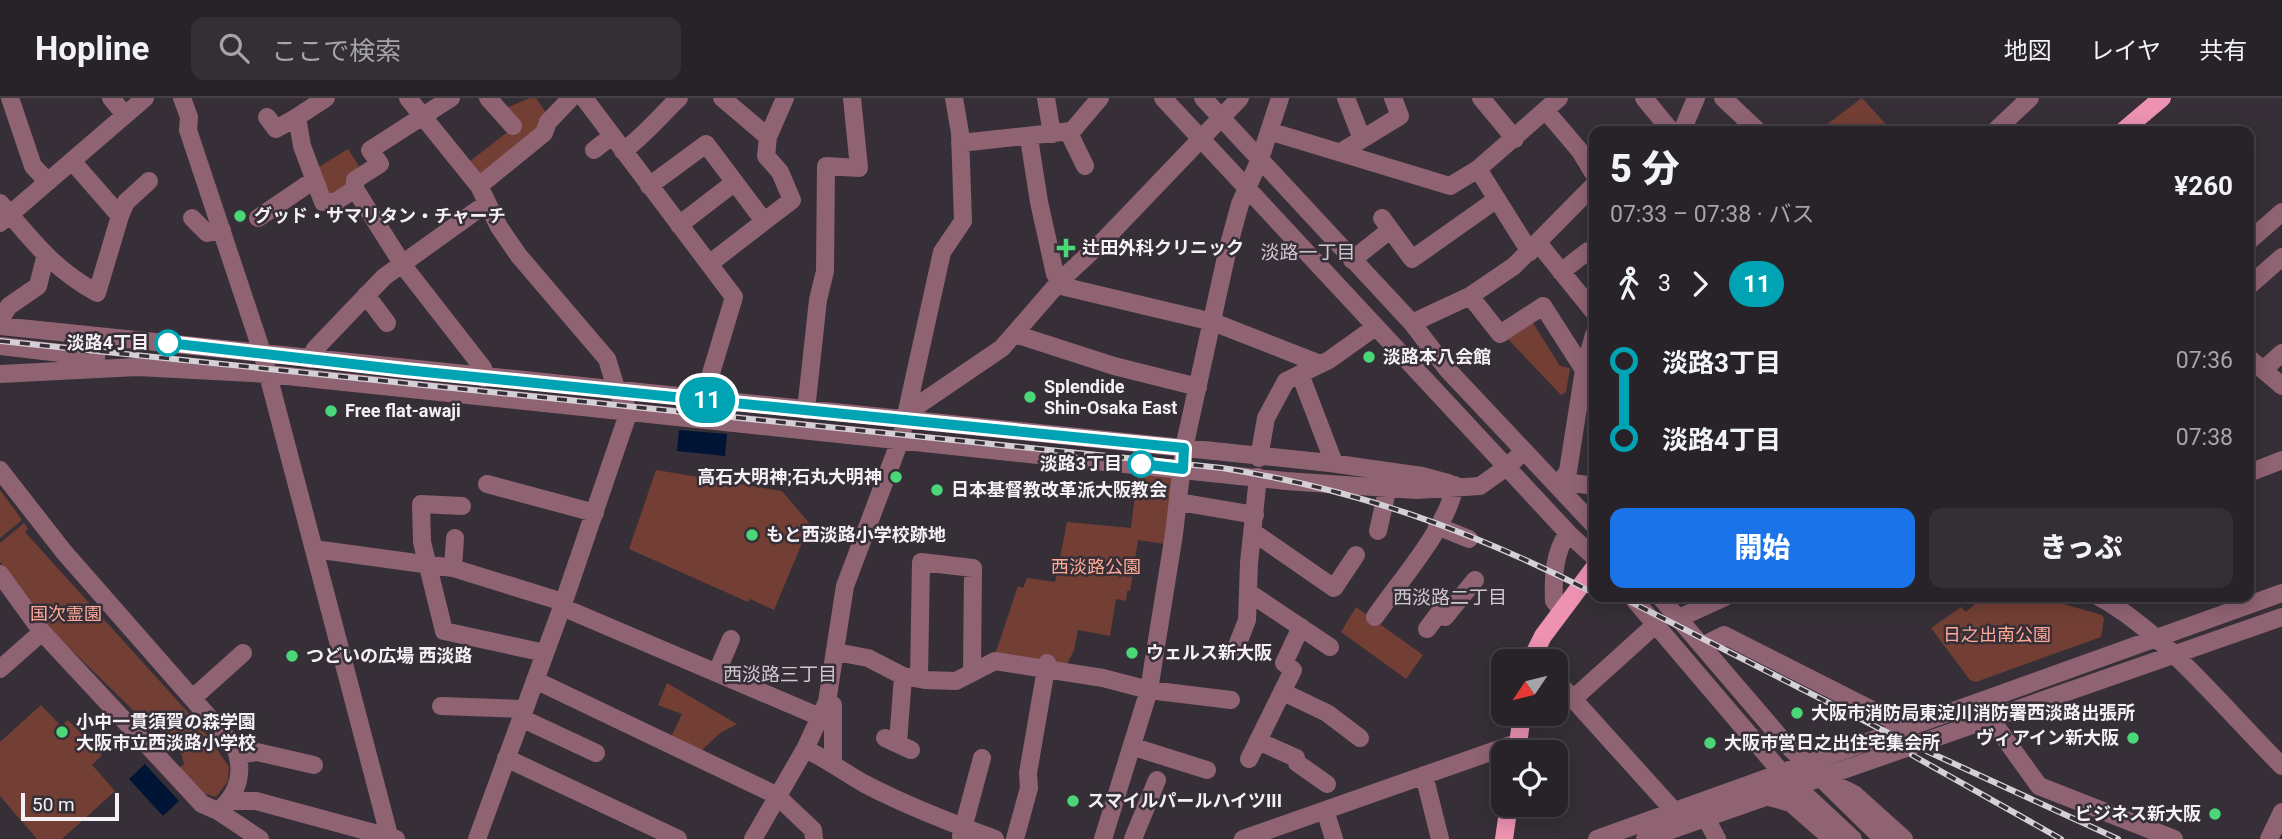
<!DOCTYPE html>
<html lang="ja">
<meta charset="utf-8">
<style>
body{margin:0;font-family:Roboto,"Noto Sans JP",sans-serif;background:#342f35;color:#f1f3f6;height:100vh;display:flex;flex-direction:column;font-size:26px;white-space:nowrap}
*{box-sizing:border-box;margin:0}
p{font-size:23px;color:#a5a4a8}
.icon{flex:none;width:38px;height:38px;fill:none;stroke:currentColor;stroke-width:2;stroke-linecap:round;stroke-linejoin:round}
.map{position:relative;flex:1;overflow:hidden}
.side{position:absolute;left:1589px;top:28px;width:665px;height:476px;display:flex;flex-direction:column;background:#282329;border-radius:14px;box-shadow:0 4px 18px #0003,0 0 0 2px #444046}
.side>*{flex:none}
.badge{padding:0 14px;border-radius:23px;font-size:24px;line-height:46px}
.needle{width:46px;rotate:235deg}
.fabs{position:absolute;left:1491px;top:551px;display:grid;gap:14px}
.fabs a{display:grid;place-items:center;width:77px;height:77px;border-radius:14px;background:#282329;box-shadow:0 4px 18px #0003,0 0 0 2px #444046;font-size:35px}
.scale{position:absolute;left:21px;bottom:18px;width:98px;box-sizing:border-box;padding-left:7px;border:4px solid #f5f0f5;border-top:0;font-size:19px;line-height:24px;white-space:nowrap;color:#f5f0f5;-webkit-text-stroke:5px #362f37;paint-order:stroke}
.map>.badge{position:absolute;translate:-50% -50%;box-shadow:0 0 0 4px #fff}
.legs{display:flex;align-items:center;gap:10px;height:77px;padding:0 21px;font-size:23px}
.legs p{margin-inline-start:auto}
.overview{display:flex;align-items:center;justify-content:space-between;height:119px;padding:0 21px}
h1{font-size:38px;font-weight:800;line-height:52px}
.cta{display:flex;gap:14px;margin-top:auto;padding:14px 21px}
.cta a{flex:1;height:80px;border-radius:14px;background:#1a73e8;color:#fff;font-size:28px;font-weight:800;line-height:80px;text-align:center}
.cta a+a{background:#342f35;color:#f1f3f6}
ul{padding:0 21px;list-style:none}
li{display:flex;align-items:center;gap:24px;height:77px;font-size:26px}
li i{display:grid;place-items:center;width:10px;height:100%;margin:0 9px;background:currentColor}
li i::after{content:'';width:18px;height:18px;margin:-9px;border:5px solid;border-radius:50%;background:#282329}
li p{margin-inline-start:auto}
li:first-child i{background:linear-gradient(#0000 50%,currentColor 0)}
li:last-child i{background:linear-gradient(currentColor 50%,#0000 0)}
header{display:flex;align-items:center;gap:42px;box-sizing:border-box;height:98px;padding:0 35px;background:#282329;border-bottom:2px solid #444046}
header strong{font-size:33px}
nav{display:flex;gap:38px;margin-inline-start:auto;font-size:24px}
.search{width:490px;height:63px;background:#342f35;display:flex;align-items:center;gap:18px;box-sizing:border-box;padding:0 24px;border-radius:14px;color:#a5a4a8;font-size:26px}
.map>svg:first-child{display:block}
.green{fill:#733f34}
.water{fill:#001436}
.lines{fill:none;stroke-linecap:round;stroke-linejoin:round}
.minor{stroke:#906372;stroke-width:18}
.major{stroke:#ed92b1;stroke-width:18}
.rail-casing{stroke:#d5d0d5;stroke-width:6}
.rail{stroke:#362f37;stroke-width:3.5;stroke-dasharray:10;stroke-linecap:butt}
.line-1-casing{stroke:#fff;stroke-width:16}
.line-1{stroke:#00a3b4;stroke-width:10}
.poi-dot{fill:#49d778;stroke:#362f37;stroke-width:2.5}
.stop-1-dot{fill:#fff;stroke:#00a3b4;stroke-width:3.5}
.labels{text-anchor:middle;stroke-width:5;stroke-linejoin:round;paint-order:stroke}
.poi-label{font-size:18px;font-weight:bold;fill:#f5f0f5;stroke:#362f37;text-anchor:start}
.stop-label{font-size:18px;font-weight:bold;fill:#f5f0f5;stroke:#362f37;text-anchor:end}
.park-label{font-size:18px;fill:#ffa996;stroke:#362f37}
.neighbourhood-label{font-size:19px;fill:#cfc6d0;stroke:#362f37}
</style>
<header>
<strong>Hopline</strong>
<div class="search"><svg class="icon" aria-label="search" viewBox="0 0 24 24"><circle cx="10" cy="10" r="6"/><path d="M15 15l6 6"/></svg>ここで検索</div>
<nav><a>地図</a><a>レイヤ</a><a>共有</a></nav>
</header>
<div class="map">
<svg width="2282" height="741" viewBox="0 0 2282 741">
<rect width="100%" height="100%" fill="#362f37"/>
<path class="green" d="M530,0H536L549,19L479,80L469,64L510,32L504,11Z
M1862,0L1892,33H1818Z
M348,51L362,73L349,89L330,98L319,69Z
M1533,225L1560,268L1570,270L1566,294L1561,297L1508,241Z
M656,372L782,393L810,426L774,512L750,501L748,504L629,451Z
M1138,374L1173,378L1165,446L1138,442L1130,493H1127L1126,503L1116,501L1110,538L1078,532L1074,552L1066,568L995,557L1018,488L1023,490L1027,480L1055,484L1067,424L1131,430Z
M0,392L22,422L0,440Z
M24,425L28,431L25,434L202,630L229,669L228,683L216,699L202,695L179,670L184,666L180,651L139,613L136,615L47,528L0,464V445Z
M1983,499H2039L2102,517L2104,521L2101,539L1976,584L1970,582L1931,530L1961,509L1966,514Z
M1356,509L1423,557L1406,581L1341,534Z
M667,585L737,626L720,635L699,655L670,641L682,616L658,607Z
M41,607L61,628L68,622L102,657L92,667L115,693L62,741H37L0,698V644Z"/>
<path class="water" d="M679,332L727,336L725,358L677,353Z
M145,666L179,703L163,718L129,681Z"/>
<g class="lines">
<path class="minor" d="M10,0L33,68L48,84
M111,0L125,17
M182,0L189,19L188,32L262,254L390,741
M326,0L297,19L302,48L323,104H335L355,91L405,170L483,270L484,280
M408,0L479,88L499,129L519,158L607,261L617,293L629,313L562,509L477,741
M488,0L513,28
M584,0L734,199L703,302
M722,0L768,39
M1046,0L1052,36
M1163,0L1568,435L1594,459
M1203,0L1412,225L1447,271L1594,427
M1346,0L1362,41
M1481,0L1515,41
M1644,0L1671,33
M1723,0L1758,33
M1546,13L1580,53L1594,76
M267,19L276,31L297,19
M1068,33L1085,68
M1269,33L1450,88L1478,71L1559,0
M1682,33L1696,0
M1995,33L2030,0
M1029,40L1039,104L1055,176L1061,182
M960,45L1072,33L1100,0
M594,52L612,38
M623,53C644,38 660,18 679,0
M1341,54L1400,18L1393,0
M1478,71L1530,154
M479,88L544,35L548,24L571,0
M649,88L706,46L764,123
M355,91V82L380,66L370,52L451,0
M0,105C33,143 52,170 97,195L120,118L72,63
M120,118L126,104L149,83
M192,120L207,135L222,132
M258,120L314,82
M1382,120L1412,161L1497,101
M0,125L145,0
M679,127L735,84
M2249,143L2282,114
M1539,146L1594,214
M1352,162L1390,132
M709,166L792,102L780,74L766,58L768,39L785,0
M1561,174L1588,153
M1057,187L1213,224L1320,266
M2249,188L2282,159
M366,197L387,225
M1470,198L1500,236L1543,208L1584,272
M0,222L9,208L38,188L45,160
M1412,225L1470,198L1514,168L1594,87
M0,228L1330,365L1422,378L1448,385
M1015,236L1114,268L1198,289
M0,248L69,256L95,271L98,238
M2249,260L2282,288
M310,261L315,251L384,179L487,105
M2263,272L2282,255
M0,276L137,269L268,276L1286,383L1417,392L1480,388L1508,368L1524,353
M1300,276L1334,365
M806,312L818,202L825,173L826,68L859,70L852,0
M905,316L1002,250L1061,182L1106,140L1240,0
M1259,360L1266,320L1286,283L1329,262L1374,230
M0,372L64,454L235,649C244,673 239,696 218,713
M2249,375L2282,362
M487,386L595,415
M1558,388L1568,373L1584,272L1594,237
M1558,388L1573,385L1594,388
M1179,404L1255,417
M462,408L421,406L422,444L444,533L545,555
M1437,428L1469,441
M1378,433L1388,389
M1253,434L1334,490L1356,457
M314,451L453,470L563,504
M453,470L455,440
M0,476L42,534L202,706L218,713L260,741
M1248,494L1330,549
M1632,499L1782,675L1853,741
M1660,499L1785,645L1883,741
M2099,499C2163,533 2229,616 2282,668
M562,509L820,619
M1562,512L1554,503C1553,480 1554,454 1568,435
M1375,519C1400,482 1447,431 1455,387
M1679,520L1725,499
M1427,531L1439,515L1445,519L1475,482
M1704,547L1724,537L1892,622L1897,633
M1235,553L1247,522L1249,465L1258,379
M836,554L868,560L903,578L925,582L956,583L995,563L1103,580L1149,592L1231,602
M0,571L42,534
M717,574L731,541
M919,579L921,464L973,470L972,574
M535,582L776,697L813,732L814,741
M1556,582L1675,714
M1283,594L1327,615L1360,640
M194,599L243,555
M1573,601L1655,527
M827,604L833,607V664
M441,608L524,611
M1985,613L2039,688L2174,741
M521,620L596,655
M885,640L911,652
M1258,643L1296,660L1297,665L1327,686
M898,645L903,578
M1134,649L1207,672
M805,651C827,661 845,675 865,686C907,708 951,725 995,741
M238,657L257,654L314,667
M506,660L678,741
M1249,661L1293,572L1284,565L1301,529
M1424,677L1440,741
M1826,682L1854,696L1904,741
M1769,699L1791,705L1832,741
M228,703H256L396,741
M1325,712L1334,741
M1706,720L1717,741
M961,738L982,660
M753,741L805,651L827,604L845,488L901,340L942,154L963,123L960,35L954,0
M1015,741L1029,690L1028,675L1047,565
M1103,741L1149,592L1174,436L1184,350L1228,150L1240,106L1260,61L1280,0
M1133,741L1157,682
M1243,741L1519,644
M1597,741L2282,495
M1645,741L2282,519
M2269,741L2282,714"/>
<path class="major" d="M2123,33L2162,0
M1530,564L1543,538L1594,470
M1517,654L1522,616
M1504,741L1509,707"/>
<defs>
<path id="rail" d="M0,243L1222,370C1359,392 1470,432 1594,495
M1621,499L1896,639L2118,741
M1912,657L2061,741"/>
</defs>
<use href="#rail" class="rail-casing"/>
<use href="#rail" class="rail"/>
</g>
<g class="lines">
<defs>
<path id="line-1" d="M168,245L405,272L1184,350L1183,371L1141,366"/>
</defs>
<use href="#line-1" class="line-1-casing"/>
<use href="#line-1" class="line-1"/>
</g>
<g class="poi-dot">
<circle cx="240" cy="118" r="7"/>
<path d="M1062.5 139.5h7v7h7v7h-7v7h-7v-7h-7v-7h7z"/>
<circle cx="1369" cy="259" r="7"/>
<circle cx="1030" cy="299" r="7"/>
<circle cx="331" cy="313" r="7"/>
<circle cx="896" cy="379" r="7"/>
<circle cx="937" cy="392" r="7"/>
<circle cx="752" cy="437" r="7"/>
<circle cx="1132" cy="555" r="7"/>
<circle cx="292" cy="558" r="7"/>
<circle cx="1797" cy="615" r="7"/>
<circle cx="62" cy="634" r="7"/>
<circle cx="2133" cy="640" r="7"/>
<circle cx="1710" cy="645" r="7"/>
<circle cx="1073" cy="703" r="7"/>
<circle cx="2215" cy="716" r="7"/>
</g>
<g class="stop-1-dot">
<circle cx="168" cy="245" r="12"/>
<circle cx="1141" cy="366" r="12"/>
</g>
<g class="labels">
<g class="poi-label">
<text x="254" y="124">グッド・サマリタン・チャーチ</text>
<text x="1082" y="156">辻田外科クリニック</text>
<text x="1383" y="265">淡路本八会館</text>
<text x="1044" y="295">Splendide<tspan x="1044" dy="21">Shin-Osaka East</tspan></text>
<text x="345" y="319">Free flat-awaji</text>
<text x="882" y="385" text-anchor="end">高石大明神;石丸大明神</text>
<text x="951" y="398">日本基督教改革派大阪教会</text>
<text x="766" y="443">もと西淡路小学校跡地</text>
<text x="1146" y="561">ウェルス新大阪</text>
<text x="306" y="564">つどいの広場 西淡路</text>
<text x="1811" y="621">大阪市消防局東淀川消防署西淡路出張所</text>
<text x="76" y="630">小中一貫須賀の森学園<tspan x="76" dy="21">大阪市立西淡路小学校</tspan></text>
<text x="2119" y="646" text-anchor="end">ヴィアイン新大阪</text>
<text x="1724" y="651">大阪市営日之出住宅集会所</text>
<text x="1087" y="709">スマイルパールハイツIII</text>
<text x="2201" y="722" text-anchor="end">ビジネス新大阪</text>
</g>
<g class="stop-label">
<text x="149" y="251">淡路4丁目</text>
<text x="1122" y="372">淡路3丁目</text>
</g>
<g class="park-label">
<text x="1096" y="475">西淡路公園</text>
<text x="66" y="522">国次霊園</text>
<text x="1997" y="543">日之出南公園</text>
</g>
<g class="neighbourhood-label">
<text x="1308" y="161">淡路一丁目</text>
<text x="1450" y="506">西淡路二丁目</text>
<text x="780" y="583">西淡路三丁目</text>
</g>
</g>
</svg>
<div class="fabs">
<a><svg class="needle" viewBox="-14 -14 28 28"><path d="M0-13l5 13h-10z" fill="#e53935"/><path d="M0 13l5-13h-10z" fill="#a5a4a8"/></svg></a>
<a><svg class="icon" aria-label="locate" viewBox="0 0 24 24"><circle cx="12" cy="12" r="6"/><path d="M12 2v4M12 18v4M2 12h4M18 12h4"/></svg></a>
</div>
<div class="scale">50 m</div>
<b class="badge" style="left:707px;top:302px;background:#00a3b4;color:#fff">11</b>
<section class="side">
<div class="overview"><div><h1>5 分</h1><p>07:33 – 07:38 · バス</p></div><b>¥260</b></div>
<div class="legs"><svg class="icon" aria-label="walk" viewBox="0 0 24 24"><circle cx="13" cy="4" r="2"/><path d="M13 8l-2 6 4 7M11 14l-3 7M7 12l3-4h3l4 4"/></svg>3<svg class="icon" aria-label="forward" viewBox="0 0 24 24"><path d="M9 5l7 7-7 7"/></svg><b class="badge" style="background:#00a3b4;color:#fff">11</b></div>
<ul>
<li><i style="color:#00a3b4"></i><b>淡路3丁目</b><p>07:36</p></li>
<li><i style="color:#00a3b4"></i><b>淡路4丁目</b><p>07:38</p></li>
</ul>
<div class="cta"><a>開始</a><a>きっぷ</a></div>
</section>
</div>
